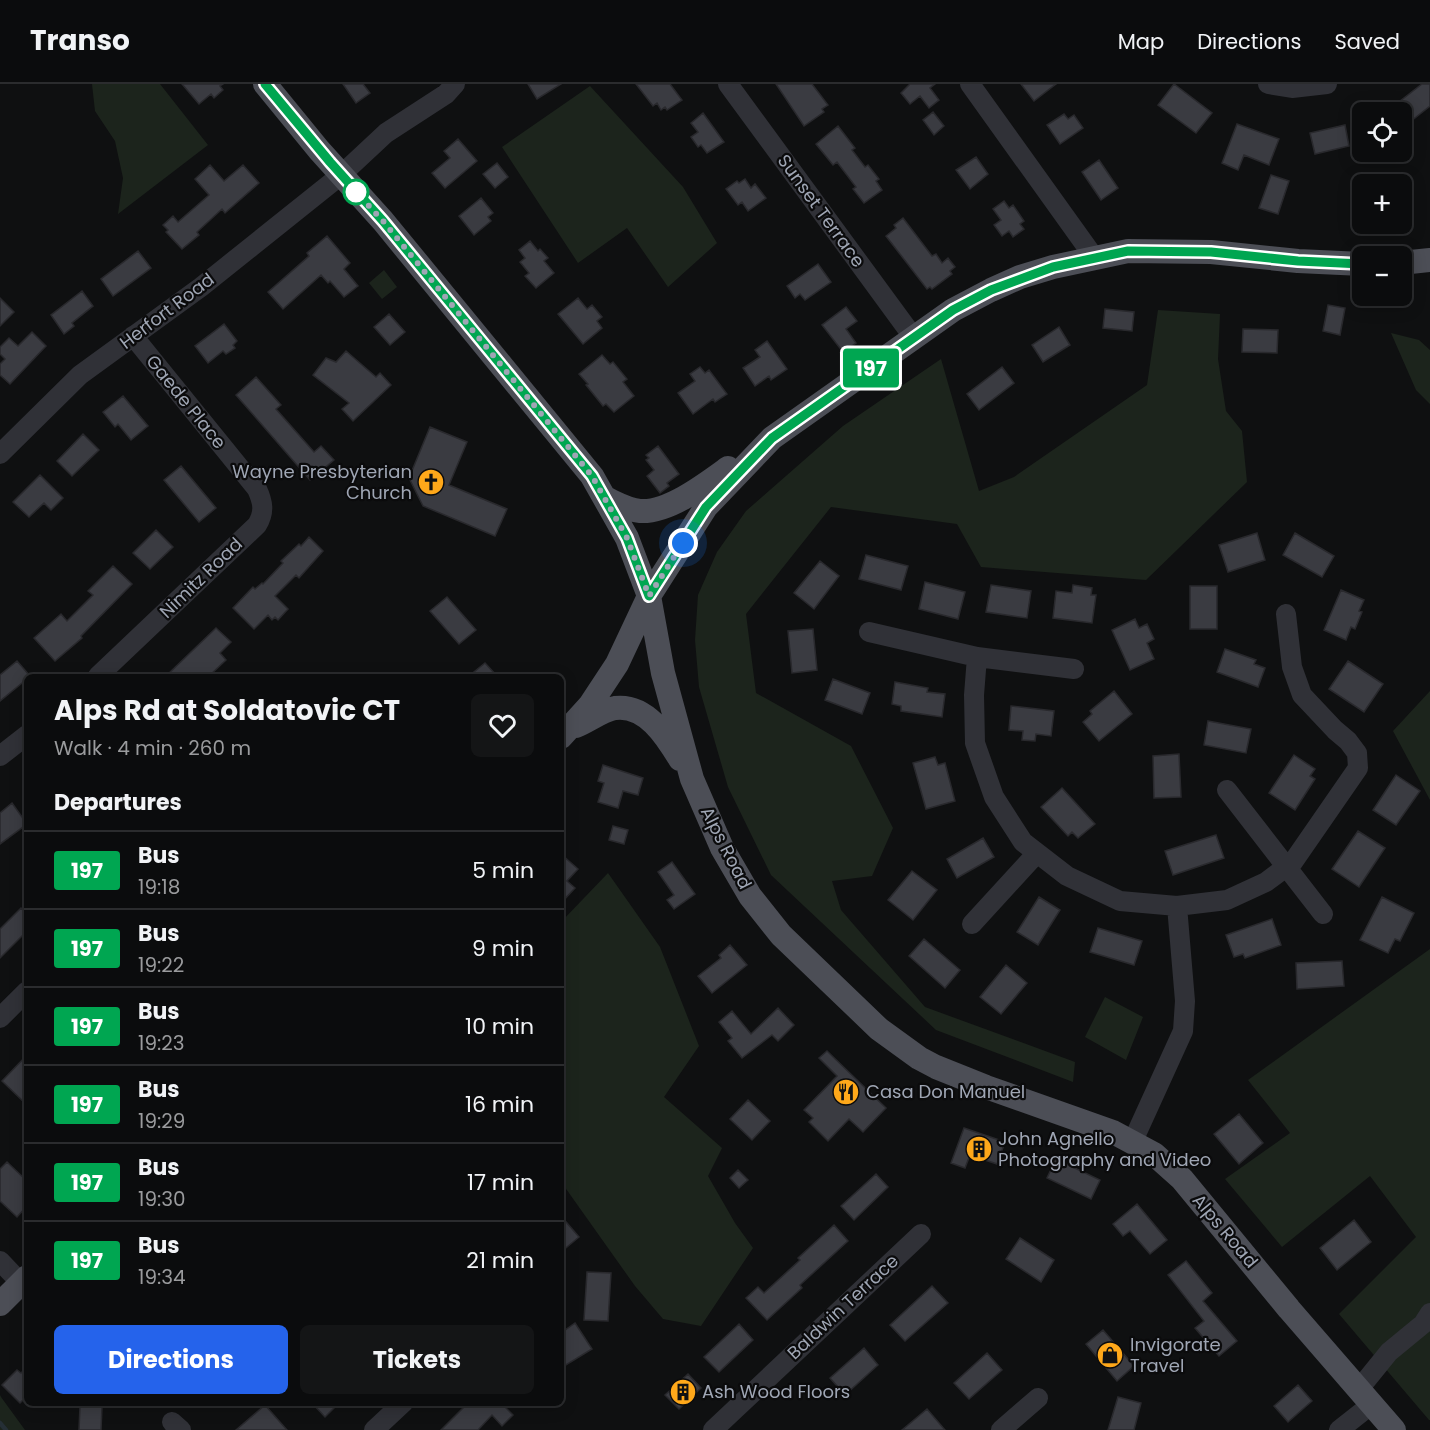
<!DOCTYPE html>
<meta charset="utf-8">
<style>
body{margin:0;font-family:Poppins,sans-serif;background:#141516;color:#f1f3f6;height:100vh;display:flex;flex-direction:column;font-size:22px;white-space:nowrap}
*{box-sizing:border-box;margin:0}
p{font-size:20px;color:#9a9b9d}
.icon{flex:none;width:33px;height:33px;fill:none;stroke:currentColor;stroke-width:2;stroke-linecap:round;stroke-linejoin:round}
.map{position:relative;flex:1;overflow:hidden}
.details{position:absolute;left:24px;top:590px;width:540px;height:732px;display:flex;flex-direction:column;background:#0b0c0d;border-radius:9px;box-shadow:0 3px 15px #0003,0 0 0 2px #2b2c2e}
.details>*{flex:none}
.badge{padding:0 12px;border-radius:4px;font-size:21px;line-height:39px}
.fabs{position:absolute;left:1352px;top:18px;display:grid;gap:12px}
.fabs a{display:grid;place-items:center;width:60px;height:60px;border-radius:9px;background:#0b0c0d;box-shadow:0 3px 15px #0003,0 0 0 2px #2b2c2e;font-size:30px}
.you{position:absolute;width:30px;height:30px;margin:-15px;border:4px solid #fff;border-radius:50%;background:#1a73e8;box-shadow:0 0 0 9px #1a73e833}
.map>.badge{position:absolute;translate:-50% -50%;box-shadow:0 0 0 3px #fff}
h2{padding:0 30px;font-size:22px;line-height:54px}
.round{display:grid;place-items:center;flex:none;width:63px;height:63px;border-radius:9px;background:#141516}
.summary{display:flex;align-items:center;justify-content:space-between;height:102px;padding:0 30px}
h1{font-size:28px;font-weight:700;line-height:45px}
.cta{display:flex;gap:12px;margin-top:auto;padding:12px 30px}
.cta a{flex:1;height:69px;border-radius:9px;background:#2563eb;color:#fff;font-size:24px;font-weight:700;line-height:69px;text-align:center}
.cta a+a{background:#141516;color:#f1f3f6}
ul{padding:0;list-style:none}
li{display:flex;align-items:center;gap:18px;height:78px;padding:0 30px;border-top:2px solid #2b2c2e}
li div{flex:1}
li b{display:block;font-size:22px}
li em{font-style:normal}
li .badge{min-width:66px;font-weight:700;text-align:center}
header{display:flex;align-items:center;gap:36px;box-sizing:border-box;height:84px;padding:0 30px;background:#0b0c0d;border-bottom:2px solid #2b2c2e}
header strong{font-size:28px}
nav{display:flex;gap:33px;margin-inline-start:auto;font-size:21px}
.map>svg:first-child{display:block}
.green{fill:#1c241c}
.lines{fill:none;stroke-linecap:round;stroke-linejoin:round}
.stream{stroke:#252f36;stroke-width:4.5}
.building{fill:#3a3b41;stroke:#29292d;stroke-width:1.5}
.minor{stroke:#303137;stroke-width:20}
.major{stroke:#4c4e56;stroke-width:24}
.line-casing{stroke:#fff;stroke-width:14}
.line{stroke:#00a651;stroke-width:9}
.walk{stroke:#9fa6b4;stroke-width:6;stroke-dasharray:0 10.8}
.stop-dot{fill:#fff;stroke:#00a651;stroke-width:3}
.labels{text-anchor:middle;stroke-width:4.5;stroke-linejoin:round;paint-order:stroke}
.street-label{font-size:18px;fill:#9fa6b4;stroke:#0b0b0c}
.poi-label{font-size:18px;fill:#9fa6b4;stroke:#0b0b0c;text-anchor:start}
</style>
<header>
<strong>Transo</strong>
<nav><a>Map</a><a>Directions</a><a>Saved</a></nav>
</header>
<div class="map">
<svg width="1430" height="1346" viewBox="0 0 1430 1346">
<rect width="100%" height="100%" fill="#0f1011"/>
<path class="green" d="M92,0H160L208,61L118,130L123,94L115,57L95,27Z
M590,2L683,103L717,159L668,203L627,144L578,179L502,63Z
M384,186L397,203L382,215L369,199Z
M1158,226L1220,230L1218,275L1226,327L1242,347L1247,398L1146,496L981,483L957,440L831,423L746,530L756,609L851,662L893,744L872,792L832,797L841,826L925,923L1075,978L1073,998L936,946L771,791L728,703L699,603L695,556L698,511L717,468L746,427L843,342L941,275L979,407L1014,393L1147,301Z
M1391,249L1419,256L1430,266V320L1416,306Z
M1430,607V716L1393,647Z
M608,789L660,863L699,962L664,1013L722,1064L708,1092L735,1139L753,1164L701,1242L663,1235L635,1202L564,1102L561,1104V838Z
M1430,865V1336H1429L1339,1230L1416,1153L1370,1092L1282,1163L1225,1095L1290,1049L1248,996Z
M1105,913L1143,933L1126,976L1085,953Z
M0,1311L1,1313L25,1346H0Z"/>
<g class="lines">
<path class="stream" d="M0,1339L6,1346"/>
</g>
<path class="building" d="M182,0H223L220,2L223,6L214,14L211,10L199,20Z
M343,0H363L370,9L356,19Z
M528,0H561L537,15Z
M636,0H670L682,16L667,26L665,23L661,26L657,19L653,22Z
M776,0H812L828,21L822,25L824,28L804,42Z
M910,0H935L930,4L939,16L929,24L920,12L910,20L901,9Z
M1021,0H1056L1034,17Z
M1174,0L1212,29L1196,49L1158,21Z
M1422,0H1430V22L1401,45V28H1386Z
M933,28L944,42L934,51L923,36Z
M703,29L724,58L707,69L701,61L698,63L691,53L698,48L691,39Z
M1064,30L1068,35L1074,31L1083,44L1060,60L1047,41Z
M1237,40L1279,55L1269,81L1244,71L1238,86L1222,79Z
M1345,41L1349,62L1315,70L1310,49Z
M838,42L855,64L852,66L865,83L868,81L879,95L876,97L882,106L864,119L853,105L856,103L837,78L833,81L816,60Z
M458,55L477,77L445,104L432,89L450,74L444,67Z
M976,73L988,90L970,105L956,86Z
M1099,76L1118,104L1101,116L1082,88Z
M497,79L508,93L495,104L483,90Z
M210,81L224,97L243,81L259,99L225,129L222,125L197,148L199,151L182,165L166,148L168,146L163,141L173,132L178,138L209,111L195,95Z
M1271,91L1289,97L1278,130L1259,124Z
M745,95L751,104L755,100L766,114L748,127L742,118L738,121L726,105L737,97L739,99Z
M481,114L493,129L488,133L491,137L474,151L459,132Z
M1004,117L1009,124L1013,121L1024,137L1020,140L1024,145L1013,153L1009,147L1002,152L994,141L1001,136L993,125Z
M903,134L932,172L936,170L942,179L948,174L955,183L950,187L952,190L932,205L930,203L927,205L886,152L896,144L894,141Z
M327,152L350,179L344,185L358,202L344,213L330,197L328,199L321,191L283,225L268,208L309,172L307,169Z
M530,157L538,167L540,165L548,174L544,177L554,189L536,204L525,192L529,189L520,178L525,174L519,166Z
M138,167L151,184L113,212L101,195Z
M818,180L831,198L805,216L800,210L795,214L787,202Z
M82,207L93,222L72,239L74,242L64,250L51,231Z
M0,214L14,228L0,242Z
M578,214L587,225L592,221L602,233L597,237L602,244L583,260L558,230Z
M1328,221L1345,224L1340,251L1323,247Z
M846,223L857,237L846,245L856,259L843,268L822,241Z
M1105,225L1134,228L1132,247L1103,244Z
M389,230L405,248L390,261L374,243Z
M224,240L237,257L233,261L235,264L226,270L223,267L208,279L195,262Z
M1059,243L1070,261L1043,278L1032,261Z
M1243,245L1278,246L1277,269L1242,268Z
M32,248L46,262L10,300L0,291V280L5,275L0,270V263L9,254L18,262Z
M767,257L787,285L771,296L769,292L755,302L743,284L760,273L755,266Z
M346,267L376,293L380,289L391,301L353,337L342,325L349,319L313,291L326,274L336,278Z
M602,271L610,280L613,278L627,295L623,298L634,312L614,328L606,320L603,322L586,301L588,300L579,290Z
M700,283L705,289L709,286L727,310L715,318L713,315L693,330L678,309L695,297L690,290Z
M1002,283L1014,299L979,326L967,310Z
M256,293L281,321L276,325L314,368L321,362L334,376L310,396L236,311Z
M123,312L148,342L131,356L118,340L115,343L103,328Z
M430,343L467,358L449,401L507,425L495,452L423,422L409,394Z
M83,350L99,366L72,392L57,377Z
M658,362L679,390L667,399L669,402L660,409L647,392L654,386L646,376L649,374L646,371Z
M181,382L216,424L199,438L164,396Z
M40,391L63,414L51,426L44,419L29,433L13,418Z
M156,446L173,463L150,485L133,469Z
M1257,449L1265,476L1228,488L1219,461Z
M1295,449L1334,472L1322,493L1283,471Z
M309,453L323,467L299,494L296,491L275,512L288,525L278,536L275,533L272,536L268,531L254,545L233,524L253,503L255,505L262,499L263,500L283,479L281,477L299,460L301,462Z
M866,471L908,482L901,506L859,495Z
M820,477L839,492L814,525L794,509Z
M113,482L132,500L81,552L82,554L55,577L34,554L61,530L67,537L93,511L88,507Z
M925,498L965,508L958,535L919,525Z
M991,501L1031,507L1027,534L986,528Z
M1073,501L1092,504L1091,511H1096L1092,539L1053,534L1056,507L1072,509Z
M1190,502H1217V545H1190Z
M1341,506L1364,516L1359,527L1362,528L1355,545L1351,543L1346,556L1324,546Z
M447,513L476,546L459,560L430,527Z
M1135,535L1139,544L1147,540L1154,555L1147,559L1154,575L1130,586L1112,546Z
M216,544L231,558L220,569L226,576L209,592H166Z
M813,545L817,586L792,589L788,547Z
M1225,565L1256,576L1254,580L1265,584L1258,603L1217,588Z
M17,577L30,592H27V595L0,617V591Z
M1348,577L1383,600L1364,628L1329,605Z
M485,579L497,592H469Z
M833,595L870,609L862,630L825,616Z
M895,598L928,604L927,608L945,610L942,633L901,627V622L892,620Z
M1114,607L1132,630L1099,657L1083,638L1092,630L1090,627Z
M1011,622L1054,627L1051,652L1036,650L1035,657L1022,656L1023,647L1009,646Z
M1208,637L1251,645L1246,669L1204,661Z
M1179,670L1181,713L1154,714L1153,672Z
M1294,671L1315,685L1310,692L1315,695L1295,726L1269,709Z
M935,673L938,681L945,679L955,717L926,725L913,679Z
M603,681L643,694L638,711L623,707L618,724L598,718L604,699L598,697Z
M1396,691L1420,707L1396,741L1373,726Z
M1062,704L1095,740L1078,754L1072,748L1068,752L1041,723Z
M12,719L27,740L0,760V729Z
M613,742L628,746L624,760L609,756Z
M1358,747L1385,764L1359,803L1332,785Z
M1216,751L1224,774L1173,791L1165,767Z
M983,754L994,773L957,794L947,775Z
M561,770L578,785L567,797L575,804L561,819Z
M672,778L695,810L674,825L667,816L674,811L658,788Z
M912,787L937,806L913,836L888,816Z
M1039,813L1060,826L1038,861L1017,848Z
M1382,813L1414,829L1400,857L1395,855L1388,869L1360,856Z
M21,824L27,830V847L0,874V845Z
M1272,835L1281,861L1245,874L1243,870L1234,873L1226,851Z
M1098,844L1142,857L1134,881L1090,868Z
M924,855L960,886L945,904L909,872Z
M730,861L747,881L712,909L698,892L721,874L719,871Z
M1342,877L1344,902L1297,905L1296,879Z
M1006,881L1027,899L1001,930L980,913Z
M778,924L794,941L778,957L772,951L742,974L728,957L732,954L719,938L732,927L751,950Z
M827,967L886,1024L863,1048L849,1035L828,1057L809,1038L813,1034L804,1026L837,992L819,974Z
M27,971V1021L2,997Z
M748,1016L770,1037L752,1056L730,1035Z
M1239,1030L1263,1059L1239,1080L1214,1050Z
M964,1044L1005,1058L997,1080L970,1071L965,1084L951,1079Z
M1056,1075L1100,1096L1091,1115L1047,1094Z
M7,1078L27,1097V1122L17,1133L0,1117V1085Z
M738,1086L748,1096L739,1104L730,1094Z
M876,1090L888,1103L854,1136L841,1122Z
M1137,1120L1167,1156L1150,1170L1130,1147L1123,1152L1113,1140Z
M561,1132L579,1153L561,1168Z
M1354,1136L1371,1158L1337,1186L1320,1164Z
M834,1141L848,1157L800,1201L802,1204L767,1236L746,1214L758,1203L764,1209L800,1176L798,1174Z
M1020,1154L1054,1176L1041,1198L1006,1175Z
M1186,1177L1212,1209L1203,1217L1237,1257L1219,1272L1195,1244L1204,1237L1168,1191Z
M587,1188L611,1189L608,1237L584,1236Z
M932,1202L948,1219L905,1257L890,1241Z
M575,1239L592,1265L561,1284V1249Z
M739,1240L753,1256L719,1288L704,1273Z
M1103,1246L1134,1282L1117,1297L1086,1260Z
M864,1264L878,1281L845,1311L830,1294Z
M987,1269L1002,1286L969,1315L954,1299Z
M27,1283V1312L20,1319L2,1301L17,1286L21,1289Z
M688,1290L701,1304L679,1325L665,1311Z
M1298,1301L1312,1317L1288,1338L1274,1322Z
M1118,1313L1141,1319L1134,1346H1108Z
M311,1318H340L325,1333Z
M469,1318H505L503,1321L513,1331L502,1342L492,1331L478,1346H441Z
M265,1321L287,1346H236Z
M80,1322L102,1323L101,1346H79Z
M927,1325L945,1346H902Z"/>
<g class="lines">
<path class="minor" d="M728,0L914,254
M970,0L1094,173
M1268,0L1292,4L1327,0
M0,370L80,291L201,203L341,91L386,49L446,10L455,0
M869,548L977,573L1074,585
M977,573L974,611L975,659L994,713L1023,758L1067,792L1120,817L1177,822L1227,816L1266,798L1293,778L1358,684L1357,669L1348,657L1335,646L1302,611L1292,583L1286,530
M98,592L257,441C265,428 263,418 257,405L133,252
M0,672L27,651
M1227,706L1323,830
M972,840L1037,769
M0,934L27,907
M1132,1059L1183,947L1185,917L1177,822
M0,1177L21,1199
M1359,1305L1389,1268L1423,1240L1430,1229
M172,1338L181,1346
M374,1346L404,1318
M713,1346L921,1150
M1001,1346L1038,1314
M1339,1346L1372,1320"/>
<path class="major" d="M265,0L319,66L383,137L592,392L627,454L649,512L663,589L692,695L722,764L750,812L781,851L879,945L919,974L936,983L986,1003L1113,1048L1154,1070L1182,1095L1289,1225L1394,1346
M1401,179L1430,176
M605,414C616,419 628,426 640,427C668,429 706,400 728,384
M576,642C588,637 603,626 615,624C646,620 666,652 680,675
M561,653L590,621L617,580L649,512L706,423L772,354L953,226L991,206L1020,193L1053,183L1128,167L1211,168L1298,177L1362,180
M0,1220L27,1193"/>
</g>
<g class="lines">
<defs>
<path id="line" d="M265,0L330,78L383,137L592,392L627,454L649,512L706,423L772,354L953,226L991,206L1053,183L1128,167L1211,168L1298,177L1362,180"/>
</defs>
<use href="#line" class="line-casing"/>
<use href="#line" class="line"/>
<path class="walk" d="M356,108L355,107L383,137L592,392L627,454L649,512L683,459"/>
</g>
<defs>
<symbol id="church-disc" viewBox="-11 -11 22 22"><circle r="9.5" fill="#ffa81a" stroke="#0b0b0c"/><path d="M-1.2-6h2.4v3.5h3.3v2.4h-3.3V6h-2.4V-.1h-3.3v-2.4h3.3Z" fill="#111"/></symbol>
<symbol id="restaurant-disc" viewBox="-11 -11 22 22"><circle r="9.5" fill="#ffa81a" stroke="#0b0b0c"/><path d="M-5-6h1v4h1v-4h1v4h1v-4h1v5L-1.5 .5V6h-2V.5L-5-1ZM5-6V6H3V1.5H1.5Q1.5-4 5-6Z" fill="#111"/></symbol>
<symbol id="building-disc" viewBox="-11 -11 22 22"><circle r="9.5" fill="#ffa81a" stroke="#0b0b0c"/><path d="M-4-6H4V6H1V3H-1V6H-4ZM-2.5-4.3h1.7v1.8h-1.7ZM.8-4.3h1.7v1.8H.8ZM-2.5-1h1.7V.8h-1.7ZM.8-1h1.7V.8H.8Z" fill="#111"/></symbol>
<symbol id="shop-disc" viewBox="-11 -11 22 22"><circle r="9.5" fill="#ffa81a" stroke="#0b0b0c"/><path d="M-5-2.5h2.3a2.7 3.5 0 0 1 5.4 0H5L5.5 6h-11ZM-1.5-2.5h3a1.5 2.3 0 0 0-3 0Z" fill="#111"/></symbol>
</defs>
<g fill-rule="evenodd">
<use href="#church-disc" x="416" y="383" width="30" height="30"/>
<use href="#restaurant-disc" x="831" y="993" width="30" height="30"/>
<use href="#building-disc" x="964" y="1050" width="30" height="30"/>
<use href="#shop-disc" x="1095" y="1256" width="30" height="30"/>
<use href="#building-disc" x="668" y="1293" width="30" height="30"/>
</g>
<circle class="stop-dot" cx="356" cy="108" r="12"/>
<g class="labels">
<g class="street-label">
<text transform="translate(821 127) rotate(54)" y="6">Sunset Terrace</text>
<text transform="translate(167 227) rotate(-37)" y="6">Herfort Road</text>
<text transform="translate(186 318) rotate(51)" y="6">Gaede Place</text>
<text transform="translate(201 494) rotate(-44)" y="6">Nimitz Road</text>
<text transform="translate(726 764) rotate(63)" y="6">Alps Road</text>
<text transform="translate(1225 1147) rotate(50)" y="6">Alps Road</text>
<text transform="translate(843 1223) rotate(-43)" y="6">Baldwin Terrace</text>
</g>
<g class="poi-label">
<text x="412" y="394" text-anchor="end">Wayne Presbyterian<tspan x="412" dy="21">Church</tspan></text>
<text x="866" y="1014">Casa Don Manuel</text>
<text x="998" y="1061">John Agnello<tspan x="998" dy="21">Photography and Video</tspan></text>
<text x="1130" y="1267">Invigorate<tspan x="1130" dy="21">Travel</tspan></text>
<text x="702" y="1314">Ash Wood Floors</text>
</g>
</g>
</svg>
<div class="fabs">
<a><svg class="icon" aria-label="locate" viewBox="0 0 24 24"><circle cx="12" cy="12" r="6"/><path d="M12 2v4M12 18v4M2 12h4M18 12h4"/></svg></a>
<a>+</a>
<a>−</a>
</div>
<div class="you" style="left:683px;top:459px"></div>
<b class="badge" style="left:871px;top:284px;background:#00a651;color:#fff">197</b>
<section class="details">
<div class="summary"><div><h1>Alps Rd at Soldatovic CT</h1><p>Walk · 4 min · 260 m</p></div><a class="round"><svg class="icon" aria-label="heart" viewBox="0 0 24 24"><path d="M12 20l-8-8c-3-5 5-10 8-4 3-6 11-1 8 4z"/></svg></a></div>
<h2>Departures</h2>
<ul>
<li><span class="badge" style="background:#00a651;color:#fff">197</span><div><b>Bus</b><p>19:18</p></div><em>5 min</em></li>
<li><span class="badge" style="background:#00a651;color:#fff">197</span><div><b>Bus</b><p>19:22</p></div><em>9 min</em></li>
<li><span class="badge" style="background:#00a651;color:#fff">197</span><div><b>Bus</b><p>19:23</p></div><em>10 min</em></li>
<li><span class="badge" style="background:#00a651;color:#fff">197</span><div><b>Bus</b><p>19:29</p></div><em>16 min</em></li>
<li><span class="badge" style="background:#00a651;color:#fff">197</span><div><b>Bus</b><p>19:30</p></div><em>17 min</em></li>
<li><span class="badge" style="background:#00a651;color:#fff">197</span><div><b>Bus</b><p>19:34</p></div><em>21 min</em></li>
</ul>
<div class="cta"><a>Directions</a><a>Tickets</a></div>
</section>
</div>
